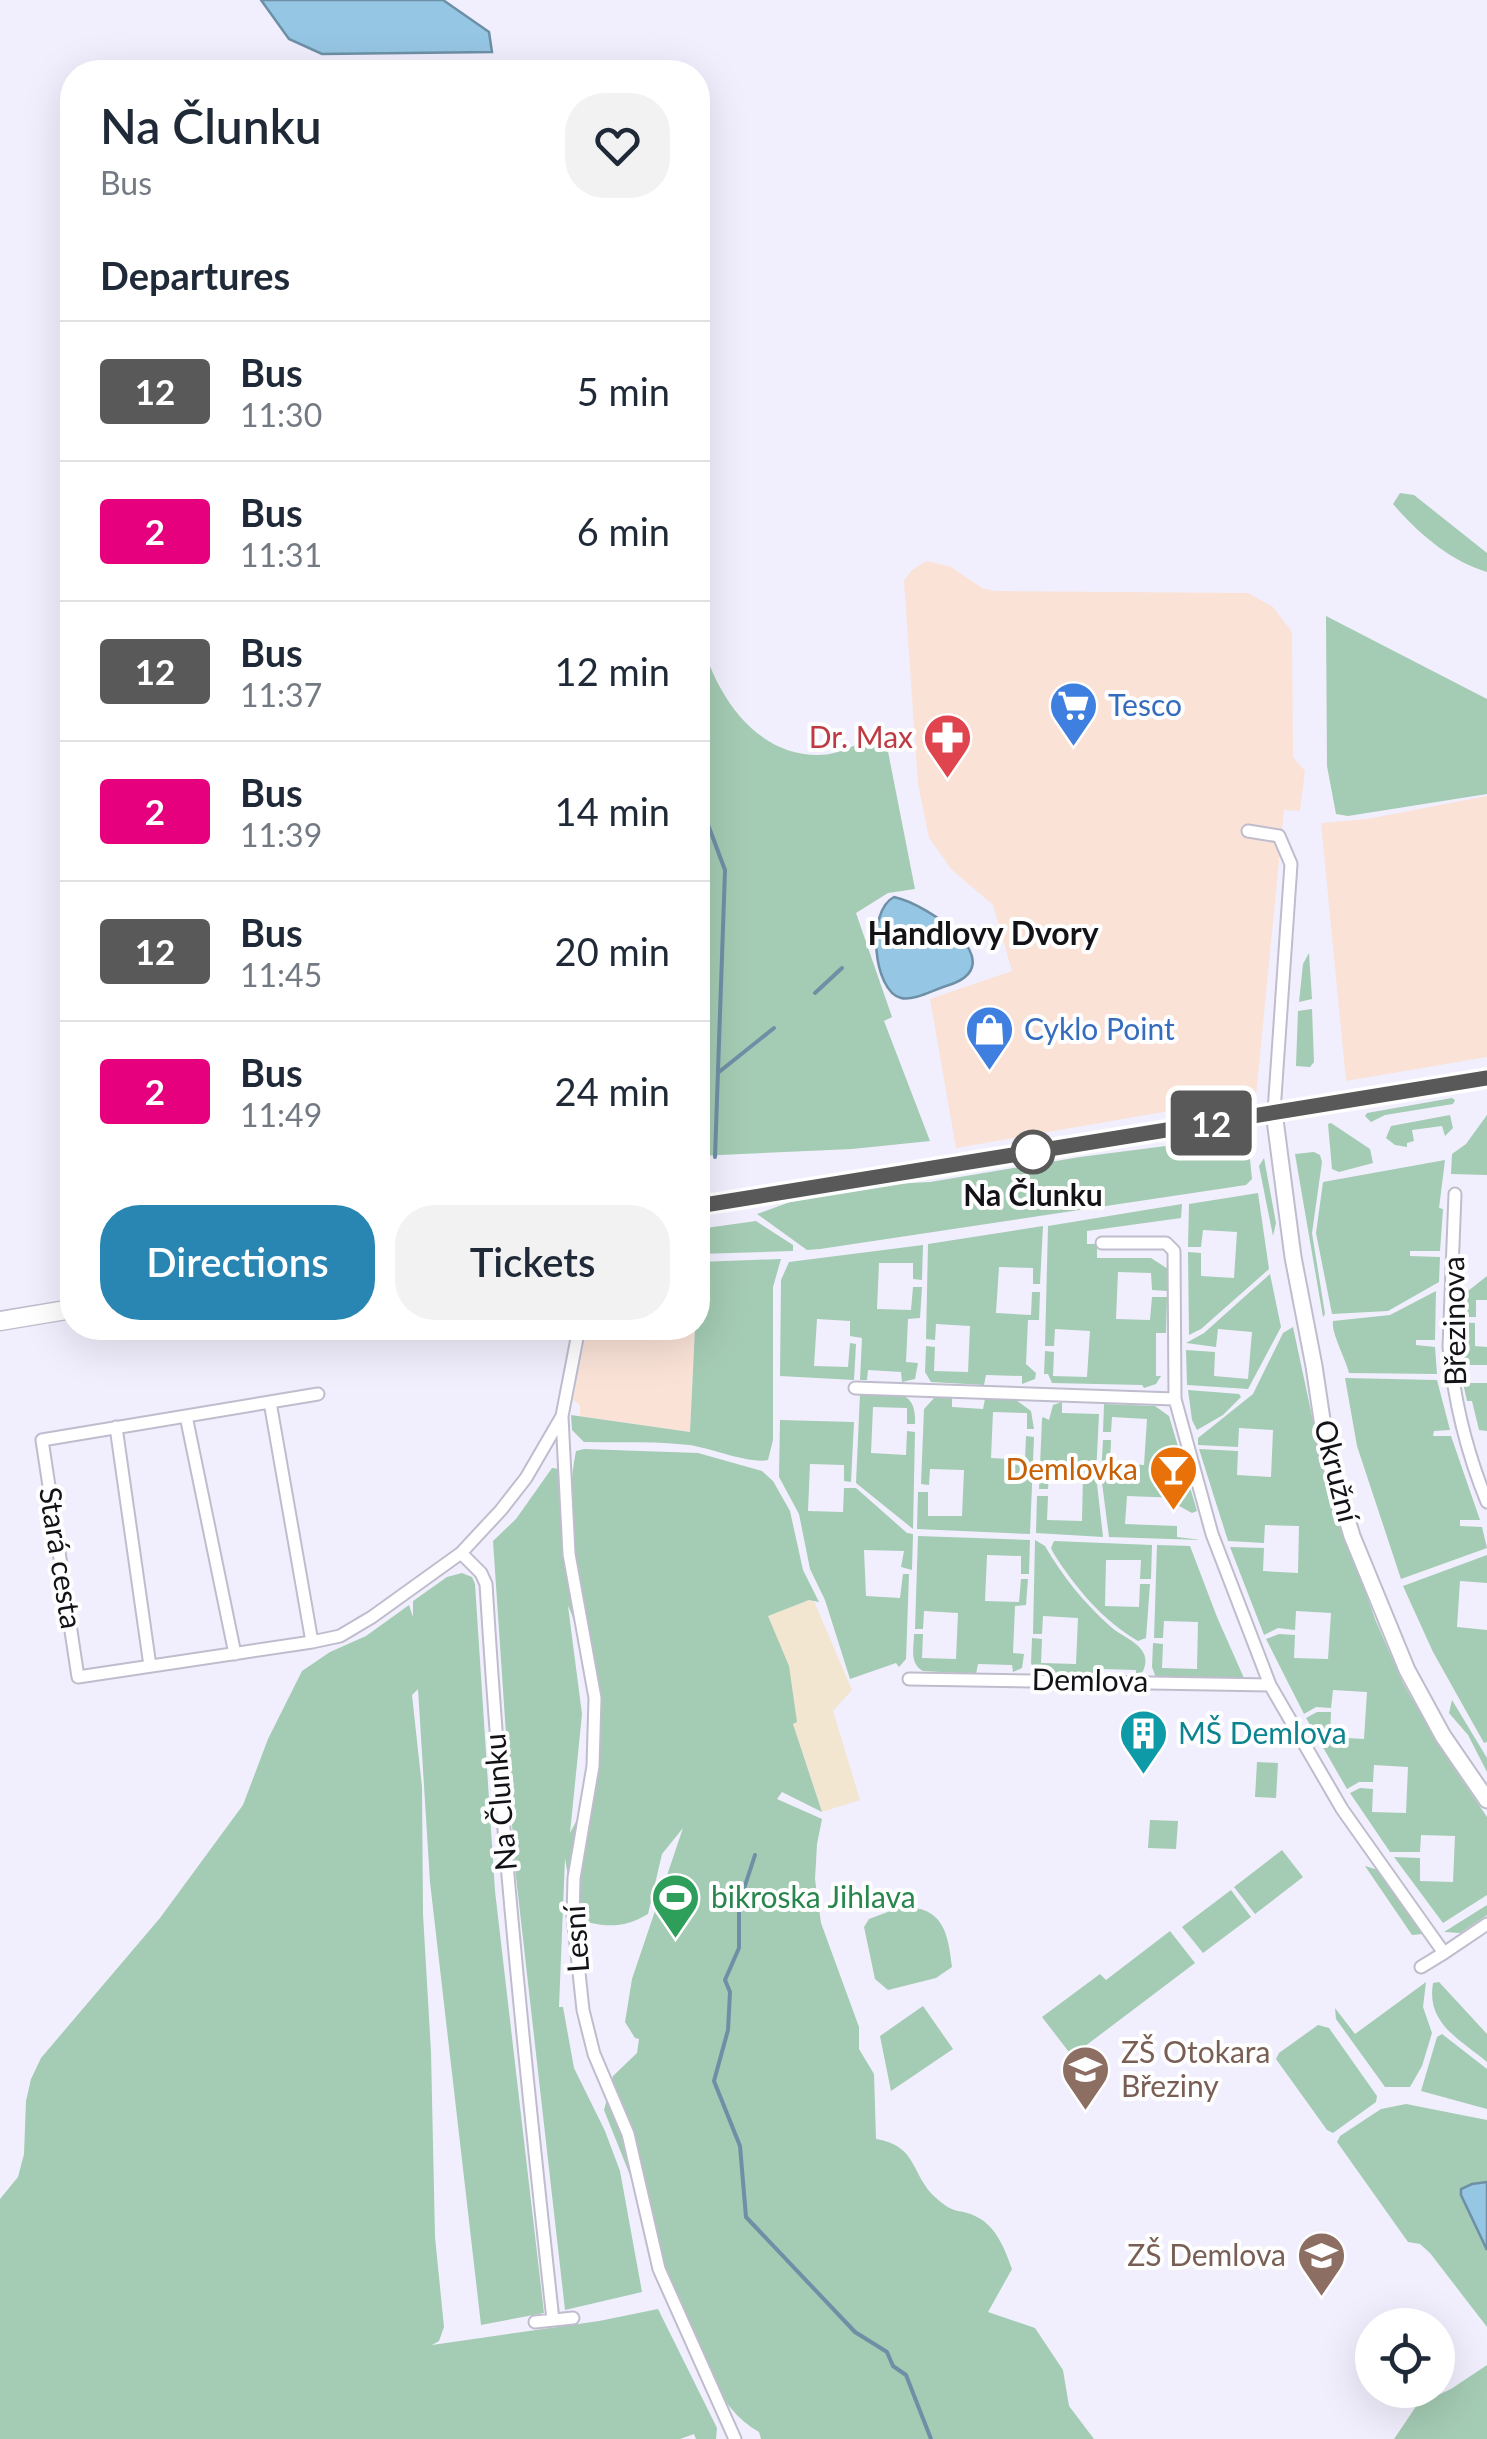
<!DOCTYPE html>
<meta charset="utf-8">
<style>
body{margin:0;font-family:Lato,sans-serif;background:#f2f2f3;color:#1f2937;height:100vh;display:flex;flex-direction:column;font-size:38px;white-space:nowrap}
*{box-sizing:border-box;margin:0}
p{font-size:32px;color:#747a83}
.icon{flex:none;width:55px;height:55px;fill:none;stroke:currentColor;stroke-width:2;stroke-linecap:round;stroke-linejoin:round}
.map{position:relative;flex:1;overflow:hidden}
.side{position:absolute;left:60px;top:60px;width:650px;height:1280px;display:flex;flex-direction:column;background:#fff;border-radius:40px;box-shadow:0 10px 40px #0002}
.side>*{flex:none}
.badge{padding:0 20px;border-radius:8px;font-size:35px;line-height:65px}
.tools{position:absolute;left:1355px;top:2308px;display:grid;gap:20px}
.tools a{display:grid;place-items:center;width:100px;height:100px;border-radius:50%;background:#fff;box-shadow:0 10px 40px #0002;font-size:50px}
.map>.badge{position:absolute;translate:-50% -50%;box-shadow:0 0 0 5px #fff}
h2{padding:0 40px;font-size:38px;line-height:90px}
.round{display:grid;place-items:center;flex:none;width:105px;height:105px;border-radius:40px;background:#f2f2f3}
.headline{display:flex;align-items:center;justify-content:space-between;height:170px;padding:0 40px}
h1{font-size:48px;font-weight:600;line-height:75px}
.action{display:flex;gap:20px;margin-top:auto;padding:20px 40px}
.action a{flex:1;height:115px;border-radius:40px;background:#2986b3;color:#fff;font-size:40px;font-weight:600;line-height:115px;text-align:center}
.action a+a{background:#f2f2f3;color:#1f2937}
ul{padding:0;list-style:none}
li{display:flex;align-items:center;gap:30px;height:140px;padding:0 40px;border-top:2px solid #e0e1e3}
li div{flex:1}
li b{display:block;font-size:38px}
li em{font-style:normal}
li .badge{min-width:110px;font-weight:700;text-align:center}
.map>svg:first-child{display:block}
.commercial{fill:#fae2d7}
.industrial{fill:#f2e6d1}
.green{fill:#a4cbb3;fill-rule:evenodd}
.water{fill:#95c6e3;stroke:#6e90a6;stroke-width:2.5}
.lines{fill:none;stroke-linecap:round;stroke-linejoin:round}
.stream{stroke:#6e90a6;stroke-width:4}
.minor-casing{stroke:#bfbdcd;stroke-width:15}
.tertiary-casing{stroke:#bfbdcd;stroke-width:19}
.secondary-casing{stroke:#bfbdcd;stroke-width:21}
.minor{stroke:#fff;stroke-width:11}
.tertiary{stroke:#fff;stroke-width:15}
.secondary{stroke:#fff;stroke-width:18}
.line-casing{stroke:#fff;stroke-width:22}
.line{stroke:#595959;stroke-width:15}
.stop-dot{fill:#fff;stroke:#595959;stroke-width:5}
.labels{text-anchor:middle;stroke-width:8;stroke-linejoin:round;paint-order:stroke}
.shop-label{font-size:30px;fill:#366cbe;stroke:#fefefe;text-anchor:start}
.health-label{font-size:30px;fill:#be3a42;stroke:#fefefe;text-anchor:end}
.stop-label{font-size:30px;font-weight:bold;fill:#131217;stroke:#fefefe}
.street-label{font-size:30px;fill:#131217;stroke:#fefefe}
.food-label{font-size:30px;fill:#c56008;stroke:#fefefe;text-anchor:end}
.culture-label{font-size:30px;fill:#0d838f;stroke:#fefefe;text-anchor:start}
.leisure-label{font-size:30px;fill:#27864d;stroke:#fefefe;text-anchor:start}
.education-label{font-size:30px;fill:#785e54;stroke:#fefefe;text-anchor:start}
.neighbourhood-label{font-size:32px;font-weight:bold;fill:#131217;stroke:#fefefe}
</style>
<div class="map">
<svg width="1487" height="2439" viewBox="0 0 1487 2439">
<rect width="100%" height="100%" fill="#f1effd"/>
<path class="commercial" d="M927,561L951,567L982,588L995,591L1248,593L1273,607L1292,632L1293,757L1305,771L1300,811L1284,810L1256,1096L956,1148L930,999L1012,971L993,905L952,870L929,838L918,784L904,581L912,570Z
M1487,796V1057L1346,1081L1321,823L1367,819Z
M587,1328H695L690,1432L580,1416V1405L573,1400Z"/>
<path class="industrial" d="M813,1599L852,1690L833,1711L860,1800L822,1812L793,1724L768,1615Z"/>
<path class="green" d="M1400,493L1414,495L1487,553V572C1450,561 1418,533 1393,504Z
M1326,616L1487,699V794L1348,816L1336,814L1327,766Z
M698,627C710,685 750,755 818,755C841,755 863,741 884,731L915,889L888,893L856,913L892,1017L884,1021L930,1141L852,1149L698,1156Z
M1309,953L1312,999L1299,1002L1303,964Z
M1312,1009L1314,1062L1310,1067L1296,1066L1298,1011Z
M1452,1098L1455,1100L1453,1104L1385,1115L1371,1122L1365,1116L1367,1113Z
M1450,1115L1453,1128L1445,1136L1442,1126L1412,1130L1414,1141L1407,1143V1147L1395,1145L1386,1138L1391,1126Z
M1487,1115V1175L1451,1174L1452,1154L1466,1144Z
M1331,1123L1370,1149L1373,1163L1339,1172L1332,1169L1328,1124Z
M1228,1138L1230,1146L1250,1159L1252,1179L1246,1185L820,1249L807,1250L757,1214L790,1202L893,1184L930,1182L1080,1157Z
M1314,1152L1320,1155L1322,1162L1312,1233L1325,1314L1323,1317L1295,1154Z
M1264,1158L1276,1223L1273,1236L1259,1166Z
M1445,1160L1439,1208L1443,1209L1440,1251H1410V1256L1440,1257L1439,1282L1388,1311L1332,1314L1316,1233L1323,1182Z
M1258,1193L1269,1269L1201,1329L1189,1335L1188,1252L1201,1253V1276L1234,1278L1237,1232L1203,1230L1201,1247H1188L1189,1204Z
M1182,1204L1181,1218L1087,1231V1244H1097V1258H1151L1168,1269L1167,1291L1152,1290L1151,1273L1118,1272L1116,1319L1150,1320L1152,1297H1167L1166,1333H1156V1376H1161L1156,1384L1144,1388L1142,1385L1052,1383L1048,1374H1044L1045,1351L1054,1352L1053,1376L1087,1377L1090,1331L1055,1329L1054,1346H1045L1048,1226Z
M756,1221L793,1245V1251L698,1254V1236L706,1228Z
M1043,1226L1040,1284H1033V1268L999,1267L996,1313L1031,1315L1032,1292H1040L1039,1320H1028L1026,1364L1036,1373L1035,1379L1022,1384V1376L986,1375L984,1385L931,1382L925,1372L926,1346L935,1347L934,1371L968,1372L970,1326L936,1324L935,1340L926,1339L928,1244Z
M923,1245L922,1280L913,1279V1263H879L877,1309L911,1310L913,1287H922L920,1318L908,1319L906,1362L918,1363L915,1379L902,1382L901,1372L868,1370L867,1380H860L862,1338L850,1336V1321L817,1319L814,1366L848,1367L850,1343L856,1344L854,1380L780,1376L781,1280L789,1262Z
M781,1259L773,1287V1440L768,1460C749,1464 711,1448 689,1445C655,1441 619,1443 584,1442L572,1430L571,1415L690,1432L695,1328H698V1262Z
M1270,1274L1281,1327L1248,1389L1187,1385L1186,1350L1215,1352L1214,1376L1248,1379L1252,1332L1218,1329L1216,1347L1186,1343L1204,1333Z
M1487,1276V1300H1476V1317H1456L1457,1291H1468Z
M1436,1291L1435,1340H1416V1345L1435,1347L1437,1374L1349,1373C1345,1357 1331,1333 1333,1321L1390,1315Z
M1456,1322L1475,1323V1346L1487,1347V1365H1466L1456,1361Z
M1293,1327L1325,1477L1375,1619L1403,1683L1441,1749L1487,1817V1895L1443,1923L1394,1857L1420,1858V1881L1453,1882L1455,1836L1421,1835L1420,1852H1390L1350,1793L1360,1788L1373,1789L1372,1812L1406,1813L1408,1767L1374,1765L1373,1782H1359L1347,1789L1306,1718L1317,1712H1331L1330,1737L1364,1739L1367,1692L1333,1690L1331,1708L1316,1707L1304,1714L1266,1639L1279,1634L1295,1635L1294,1658L1328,1659L1331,1613L1296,1611L1295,1630L1278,1628L1264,1635L1230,1547L1264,1548L1263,1571L1298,1573L1299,1526L1265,1525L1264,1543L1228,1541L1199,1449L1238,1451L1237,1475L1271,1477L1273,1430L1239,1428L1238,1447L1198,1445V1438L1253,1394L1283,1333Z
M1460,1376L1466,1383H1487V1431L1479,1430L1472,1401H1467L1463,1383H1459Z
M1345,1378L1437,1380L1450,1430L1434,1431L1433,1436H1451L1480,1520H1460V1526L1482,1527L1487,1548L1401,1579L1357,1446Z
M1188,1390L1239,1394L1241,1397L1223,1415L1197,1430L1192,1420Z
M860,1394C890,1395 917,1385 915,1424H907V1408L873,1407L871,1453L906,1455L907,1431L915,1432L913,1529L856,1483Z
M935,1397H952V1407L983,1409L985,1399L1016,1400L1031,1411L1034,1429H1027V1413L993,1412L991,1458L1025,1460L1026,1436L1034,1437L1030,1534L917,1529L918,1492H928V1516H962L964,1470L930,1469L929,1485L921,1484L924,1409Z
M1062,1402V1413L1099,1414L1096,1475L1103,1537L1036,1533L1037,1496H1048L1047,1520L1082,1521L1083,1475L1049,1473L1048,1489H1039L1042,1419L1043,1417L1049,1420L1053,1405Z
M1104,1404L1155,1406L1169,1416L1197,1511L1192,1513L1179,1506V1498L1127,1496L1125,1524L1177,1526V1537L1201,1540L1109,1537L1101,1475L1103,1440H1111L1110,1463L1144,1465L1147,1419L1112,1417L1111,1432H1103Z
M780,1420L854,1422L851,1482L844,1481V1465L810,1464L808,1511L843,1512L844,1488H856L907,1533L913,1534L912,1570L901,1567L904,1551L864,1550L866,1596L900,1598L903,1574H909L906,1659L899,1667L896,1663L850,1679L825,1600L810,1569L799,1514L779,1477Z
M584,1449L698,1453L762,1471L773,1481L790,1511L803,1570L819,1602L809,1600L768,1616L789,1666L797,1722L793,1724L822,1812L782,1792L777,1799L822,1819L817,1844L815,1879L821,1923L859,2027V2049L874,2074L876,2139C918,2146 910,2173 935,2197C957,2217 958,2207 977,2217C997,2227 1005,2250 1012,2269L988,2312L1035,2328L1063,2370L1069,2406L1094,2439H761L759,2432C701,2400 671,2286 649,2225C635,2186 619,2148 604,2110L613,2076L637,2053L639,2039L635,2038L625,2022L632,1979L683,1828L662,1854L648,1914C623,1929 605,1927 578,1920L574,1913L565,1858L559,2007H563L574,2068L605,2131L620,2171L642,2292L565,2310L515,1868L493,1541L516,1519L552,1468L560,1469L563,1556C570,1521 569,1486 576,1451ZM568,1606C580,1627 599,1723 599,1751C598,1779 583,1809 570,1833L582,1714Z
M918,1536L1030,1540L1029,1574H1021V1556L987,1555L985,1601L1019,1602L1021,1579H1028L1026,1605L1015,1606L1013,1653L1024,1654L1022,1668L1013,1672L1012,1665L978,1664L976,1674L923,1671C909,1663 914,1648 914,1634H923L922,1658L956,1659L958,1613L924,1611L923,1629H915Z
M1035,1540L1045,1546C1063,1577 1084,1603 1111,1627C1120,1635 1138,1642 1143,1652C1149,1662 1143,1674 1136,1681V1670L1103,1669L1101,1679L1043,1677L1036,1673L1031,1663L1032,1638L1042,1639L1041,1663L1076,1664L1078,1618L1043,1616L1042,1634H1033Z
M1054,1541L1152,1545L1151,1579H1140L1141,1560H1106L1105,1606L1139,1607L1140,1584H1150L1146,1638L1138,1641C1103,1621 1075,1587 1054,1554L1051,1548Z
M1157,1545L1190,1546L1217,1617L1247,1685L1156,1678L1152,1667L1153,1643L1163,1644L1162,1668L1197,1669L1198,1622L1164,1621L1163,1638H1154Z
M1487,1555V1583L1460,1581L1457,1627L1487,1630V1742L1484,1743L1433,1652L1403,1586Z
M462,1573L472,1577L475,1584L495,1891L544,2313L481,2325L430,1882L418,1689L412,1695L422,1787L423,1914L431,2052L435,2237L444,2327L439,2341L432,2345L599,2321L658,2309L717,2428L716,2439H696L694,2434L680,2439H0V2199L18,2177L24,2154L26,2101L31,2079L41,2058L160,1918L243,1805L268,1739L302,1671L330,1652L366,1636L409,1605L413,1617V1601L447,1577Z
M1452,1700L1487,1758V1772L1468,1735L1449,1713Z
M1257,1762L1278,1763L1276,1798L1255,1797Z
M1150,1820L1178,1821L1176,1849L1148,1848Z
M1282,1850L1303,1877L1255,1914L1234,1887Z
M1365,1866L1378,1870L1423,1934L1412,1935Z
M1231,1890L1251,1917L1203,1953L1182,1927Z
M1487,1905V1915L1460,1933L1444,1932Z
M901,1907C943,1906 948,1932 952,1967L936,1978L888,1990L875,1979L864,1927L869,1919Z
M1170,1931L1195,1963L1072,2056L1042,2017L1100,1974L1106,1980Z
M1426,1982L1423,2007L1432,2033L1422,2066L1410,2087H1385L1336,2019L1335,2008L1355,2034Z
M1439,1982L1487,2034V2062C1460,2039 1426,2024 1433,1983Z
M923,2006L953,2049L891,2091L880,2036Z
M1318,2025L1329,2028L1377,2096L1376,2102L1333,2133L1327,2130L1276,2059L1279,2053Z
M1442,2034L1487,2069V2109L1421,2091L1437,2037Z
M1406,2104L1487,2120V2182L1472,2184L1462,2189L1461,2196L1487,2250V2327L1430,2253L1420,2244L1408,2242L1337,2142L1340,2136L1381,2109Z
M1487,2365V2439H1394L1417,2405L1451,2389Z"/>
<path class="water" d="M261,0H443L489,32L492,52L322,54L289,39Z
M894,897C928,904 1017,965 946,986C933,990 914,1001 901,998C873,991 866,911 894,897Z
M1487,2182V2250L1461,2195V2189L1472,2184Z"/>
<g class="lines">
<path class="stream" d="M698,798L725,870L715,1157
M815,993L842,968
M719,1072L774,1028
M755,1855L739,1904V1948L725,1980L730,1992L728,2030L714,2081L740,2146L746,2217L855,2332L887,2352L893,2366L906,2375L931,2439"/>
<defs>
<path id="minor" d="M1248,831L1279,836L1291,864L1274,1112
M1455,1194L1449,1347C1454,1401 1467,1453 1487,1502
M1102,1243H1166L1174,1251L1175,1399L1212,1534L1270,1685L1342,1809L1444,1953L1487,1924
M855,1388L1175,1399
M318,1394L42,1440L78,1677L312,1642L340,1636L372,1617L461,1553L501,1510L526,1478L562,1416L579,1328
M270,1402L312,1642
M186,1416L235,1654
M562,1417L569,1554L595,1698L593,1766L574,1878L573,1916L583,2010L594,2054L628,2134L659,2269L735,2439
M116,1427L150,1666
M461,1553L481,1573L486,1584C501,1830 526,2075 553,2320
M909,1679L1270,1685
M1421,1967L1444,1953
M535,2322L573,2318"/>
<path id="tertiary" d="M1274,1112L1293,1257L1314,1366L1327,1453L1352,1536L1407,1670L1443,1736L1487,1800"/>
<path id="secondary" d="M698,1206L1487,1078
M0,1321L72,1309"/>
</defs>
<use href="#minor" class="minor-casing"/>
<use href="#tertiary" class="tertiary-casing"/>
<use href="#secondary" class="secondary-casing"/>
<use href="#minor" class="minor"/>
<use href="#tertiary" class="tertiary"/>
<use href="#secondary" class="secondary"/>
</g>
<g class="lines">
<defs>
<path id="line" d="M698,1206L1487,1078"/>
</defs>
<use href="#line" class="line-casing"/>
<use href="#line" class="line"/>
</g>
<defs>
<symbol id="supermarket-pin" viewBox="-11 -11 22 30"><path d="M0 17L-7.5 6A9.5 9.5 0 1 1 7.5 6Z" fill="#3f7fe0" stroke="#fefefe"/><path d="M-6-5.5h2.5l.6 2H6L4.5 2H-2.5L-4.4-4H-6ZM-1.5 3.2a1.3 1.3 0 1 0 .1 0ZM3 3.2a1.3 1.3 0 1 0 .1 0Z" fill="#fff"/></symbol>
<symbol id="pharmacy-pin" viewBox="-11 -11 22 30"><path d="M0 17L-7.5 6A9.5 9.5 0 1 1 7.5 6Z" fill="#e0444e" stroke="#fefefe"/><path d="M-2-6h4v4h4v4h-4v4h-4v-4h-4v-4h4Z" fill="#fff"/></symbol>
<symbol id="shop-pin" viewBox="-11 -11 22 30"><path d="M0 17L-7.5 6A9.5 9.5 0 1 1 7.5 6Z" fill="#3f7fe0" stroke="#fefefe"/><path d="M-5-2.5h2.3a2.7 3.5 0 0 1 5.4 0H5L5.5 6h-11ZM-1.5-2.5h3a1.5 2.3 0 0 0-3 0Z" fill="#fff"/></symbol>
<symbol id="bar-pin" viewBox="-11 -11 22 30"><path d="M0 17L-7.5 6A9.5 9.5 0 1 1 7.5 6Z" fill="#e8710a" stroke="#fefefe"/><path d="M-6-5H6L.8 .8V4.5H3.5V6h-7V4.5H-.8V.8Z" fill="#fff"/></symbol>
<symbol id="building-pin" viewBox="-11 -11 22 30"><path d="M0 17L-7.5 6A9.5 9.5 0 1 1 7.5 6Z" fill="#0f9aa8" stroke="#fefefe"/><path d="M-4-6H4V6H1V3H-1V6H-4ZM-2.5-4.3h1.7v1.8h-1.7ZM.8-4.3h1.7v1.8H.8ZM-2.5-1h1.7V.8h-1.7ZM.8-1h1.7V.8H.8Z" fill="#fff"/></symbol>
<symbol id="stadium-pin" viewBox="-11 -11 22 30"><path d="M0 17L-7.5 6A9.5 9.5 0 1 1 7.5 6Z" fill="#2e9e5b" stroke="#fefefe"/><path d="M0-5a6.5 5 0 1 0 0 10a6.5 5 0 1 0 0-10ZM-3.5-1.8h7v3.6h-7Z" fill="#fff"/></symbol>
<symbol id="school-pin" viewBox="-11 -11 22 30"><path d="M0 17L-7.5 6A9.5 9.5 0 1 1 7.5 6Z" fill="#8d6e63" stroke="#fefefe"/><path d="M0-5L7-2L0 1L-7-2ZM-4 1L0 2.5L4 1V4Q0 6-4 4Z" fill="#fff"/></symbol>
</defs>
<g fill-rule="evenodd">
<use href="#supermarket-pin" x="1046" y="678" width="55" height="75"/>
<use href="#pharmacy-pin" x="920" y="710" width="55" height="75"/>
<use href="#shop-pin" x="962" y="1002" width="55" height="75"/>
<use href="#bar-pin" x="1146" y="1442" width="55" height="75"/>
<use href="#building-pin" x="1116" y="1706" width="55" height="75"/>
<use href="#stadium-pin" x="648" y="1870" width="55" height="75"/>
<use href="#school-pin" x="1058" y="2042" width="55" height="75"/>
<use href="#school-pin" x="1294" y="2228" width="55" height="75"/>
</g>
<circle class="stop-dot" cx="1033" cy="1152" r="20"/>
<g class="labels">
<g class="shop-label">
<text x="1108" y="716">Tesco</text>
<text x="1024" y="1040">Cyklo Point</text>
</g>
<g class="health-label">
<text x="913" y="748">Dr. Max</text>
</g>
<g class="stop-label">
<text x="1033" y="1206">Na Člunku</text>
</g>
<g class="street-label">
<text transform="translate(1455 1321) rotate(-91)" y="10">Březinova</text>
<text transform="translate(1336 1471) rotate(76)" y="10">Okružní</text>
<text transform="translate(60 1558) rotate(81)" y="10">Stará cesta</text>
<text transform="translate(1090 1681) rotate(1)" y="10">Demlova</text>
<text transform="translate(501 1802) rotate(-95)" y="10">Na Člunku</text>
<text transform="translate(577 1939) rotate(-94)" y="10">Lesní</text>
</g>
<g class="food-label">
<text x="1138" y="1480">Demlovka</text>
</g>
<g class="culture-label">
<text x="1178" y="1744">MŠ Demlova</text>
</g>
<g class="leisure-label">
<text x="711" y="1908">bikroska Jihlava</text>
</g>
<g class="education-label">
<text x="1121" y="2063">ZŠ Otokara<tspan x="1121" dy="34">Březiny</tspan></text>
<text x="1286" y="2266" text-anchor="end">ZŠ Demlova</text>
</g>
<g class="neighbourhood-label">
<text x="983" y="945">Handlovy Dvory</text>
</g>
</g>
</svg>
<div class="tools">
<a><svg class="icon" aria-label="locate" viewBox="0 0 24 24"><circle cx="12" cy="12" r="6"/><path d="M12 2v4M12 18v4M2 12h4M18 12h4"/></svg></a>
</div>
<b class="badge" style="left:1211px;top:1123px;background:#595959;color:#fff">12</b>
<section class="side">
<div class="headline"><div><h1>Na Člunku</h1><p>Bus</p></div><a class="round"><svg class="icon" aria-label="heart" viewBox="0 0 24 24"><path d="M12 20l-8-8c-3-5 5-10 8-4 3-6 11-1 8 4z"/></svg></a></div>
<h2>Departures</h2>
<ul>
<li><span class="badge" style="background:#595959;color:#fff">12</span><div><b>Bus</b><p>11:30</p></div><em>5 min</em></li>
<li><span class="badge" style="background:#e6007e;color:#fff">2</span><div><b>Bus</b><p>11:31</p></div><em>6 min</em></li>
<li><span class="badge" style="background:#595959;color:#fff">12</span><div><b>Bus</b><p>11:37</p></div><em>12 min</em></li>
<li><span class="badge" style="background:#e6007e;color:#fff">2</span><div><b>Bus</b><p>11:39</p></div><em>14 min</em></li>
<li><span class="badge" style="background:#595959;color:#fff">12</span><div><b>Bus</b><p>11:45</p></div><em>20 min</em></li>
<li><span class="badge" style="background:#e6007e;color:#fff">2</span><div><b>Bus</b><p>11:49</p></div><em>24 min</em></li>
</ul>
<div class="action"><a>Directions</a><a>Tickets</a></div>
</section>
</div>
